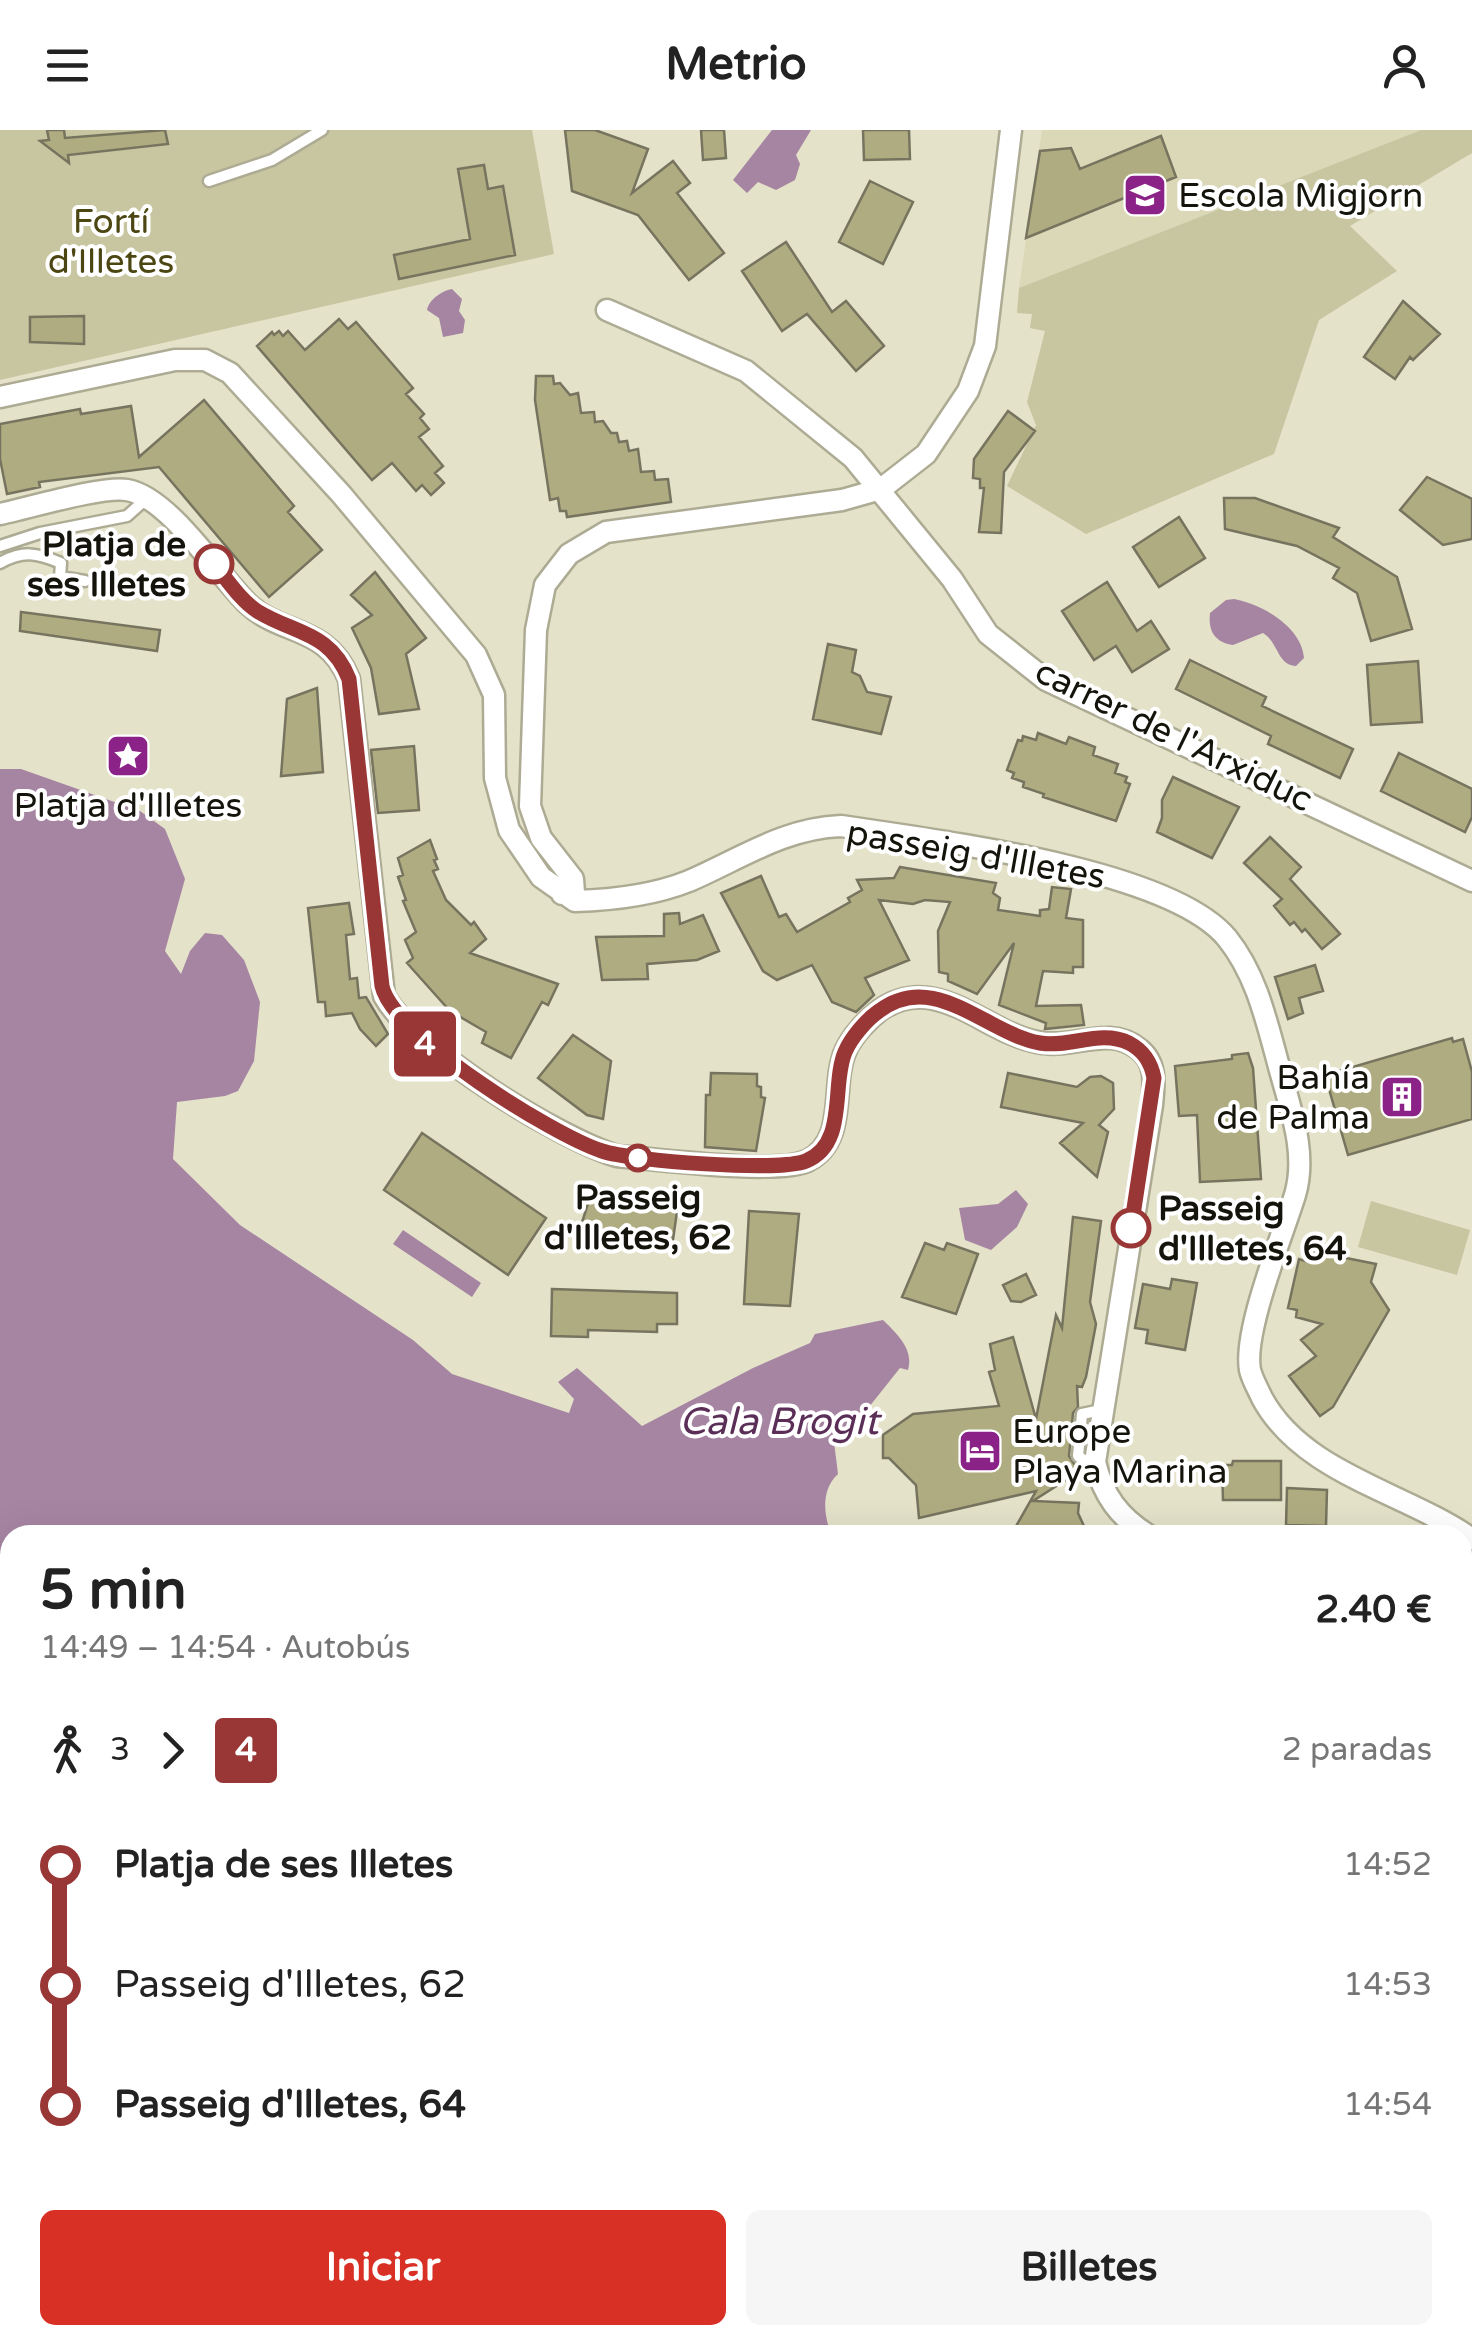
<!DOCTYPE html>
<html lang="es">
<meta charset="utf-8">
<style>
body{margin:0;font-family:"Varela Round",sans-serif;background:#f6f6f6;color:#222;height:100vh;display:flex;flex-direction:column;font-size:38px;white-space:nowrap}
*{box-sizing:border-box;margin:0}
p{font-size:32px;color:#767676}
.icon{flex:none;width:55px;height:55px;fill:none;stroke:currentColor;stroke-width:2;stroke-linecap:round;stroke-linejoin:round}
.map{position:relative;flex:1;overflow:hidden}
.side{position:absolute;left:0px;top:1395px;width:1472px;height:820px;display:flex;flex-direction:column;background:#fff;border-radius:30px 30px 0 0;box-shadow:0 10px 40px #0002}
.side>*{flex:none}
.badge{padding:0 20px;border-radius:8px;font-size:35px;line-height:65px}
.map>.badge{position:absolute;translate:-50% -50%;box-shadow:0 0 0 5px #fff}
.legs{display:flex;align-items:center;gap:15px;height:110px;padding:0 40px;font-size:32px}
.legs p{margin-inline-start:auto}
.summary{display:flex;align-items:center;justify-content:space-between;height:170px;padding:0 40px}
h1{font-size:55px;font-weight:800;line-height:75px}
.button{display:flex;gap:20px;margin-top:auto;padding:20px 40px}
.button a{flex:1;height:115px;border-radius:15px;background:#d93025;color:#fff;font-size:40px;font-weight:800;line-height:115px;text-align:center}
.button a+a{background:#f6f6f6;color:#222}
ul{padding:0 40px;list-style:none}
li{display:flex;align-items:center;gap:35px;height:120px;font-size:38px}
li i{display:grid;place-items:center;width:15px;height:100%;margin:0 12px;background:currentColor}
li i::after{content:'';width:25px;height:25px;margin:-12px;border:8px solid;border-radius:50%;background:#fff}
li p{margin-inline-start:auto}
li:first-child i{background:linear-gradient(#0000 50%,currentColor 0)}
li:last-child i{background:linear-gradient(currentColor 50%,#0000 0)}
header{display:flex;justify-content:space-between;align-items:center;height:130px;padding:0 40px;background:#fff;font-size:45px;font-weight:800}
.map>svg:first-child{display:block}
.built{fill:#dad8b7}
.green{fill:#c8c5a1}
.water{fill:#a685a3}
.building{fill:#b0ac82;stroke:#76745e;stroke-width:2.5}
.lines{fill:none;stroke-linecap:round;stroke-linejoin:round}
.lane-casing{stroke:#adab93;stroke-width:15}
.street-casing{stroke:#adab93;stroke-width:25}
.lane{stroke:#fff;stroke-width:10}
.street{stroke:#fff;stroke-width:20}
.line-1-casing{stroke:#fff;stroke-width:22}
.line-1{stroke:#993636;stroke-width:15}
.stop-1-dot{fill:#fff;stroke:#993636;stroke-width:5}
.labels{text-anchor:middle;stroke-width:8;stroke-linejoin:round;paint-order:stroke}
.poi-label{font-size:35px;fill:#15140c;stroke:#fff;text-anchor:start}
.park-label{font-size:35px;fill:#4c4613;stroke:#fff}
.stop-label{font-size:35px;font-weight:bold;fill:#15140c;stroke:#fff;text-anchor:end}
.street-label{font-size:35px;fill:#15140c;stroke:#fff}
.water-label{font-size:38px;font-style:italic;fill:#5a2e57;stroke:#fff}
</style>
<header><svg class="icon" aria-label="menu" viewBox="0 0 24 24"><path d="M4 6h16M4 12h16M4 18h16"/></svg>Metrio<svg class="icon" aria-label="person" viewBox="0 0 24 24"><circle cx="12" cy="8" r="4"/><path d="M4 21q1-7 8-7t8 7"/></svg></header>
<div class="map">
<svg width="1472" height="2215" viewBox="0 0 1472 2215">
<rect width="100%" height="100%" fill="#e4e2c9"/>
<path class="built" d="M1042,0H1421L1019,158Z"/>
<path class="green" d="M0,0H532L554,124L0,250Z
M1421,0H1472V23L1350,96L1397,141L1319,190L1274,324L1086,404L1007,356L1036,295L1027,272L1045,201L1030,198L1032,184L1017,183L1019,158Z
M1371,1071L1470,1100L1457,1145L1358,1117Z"/>
<path class="water" d="M772,0H811L796,25L800,34L795,50L776,60L758,52L747,63L733,50Z
M452,159L462,169L459,181L465,190L463,203L443,207L439,188L427,180C429,170 441,161 452,159Z
M1234,469C1262,474 1302,497 1304,528L1296,536C1277,535 1279,513 1263,503L1233,515C1214,512 1208,500 1210,483L1226,470Z
M0,639H21L140,681L165,699L185,749L165,821L181,844L190,821L205,803L222,805L244,830L260,872L254,931L238,961L225,966L177,972L173,1029L240,1095L413,1210L452,1244L569,1283L574,1269L558,1252L577,1238L642,1296L753,1238L810,1213L815,1204L883,1190C897,1204 914,1219 908,1240L900,1238L869,1277L849,1292L855,1297L846,1312L843,1307L834,1312L838,1344C821,1359 823,1386 832,1405H10V2205H1462V1710L1468,1700L1472,1704V2215H0Z
M1016,1060L1028,1074L1017,1097L991,1120L965,1110L959,1078L998,1074Z
M403,1100L481,1153L472,1167L393,1114Z"/>
<path class="building" d="M47,0H64L65,8L165,0L168,14L68,25L69,33L40,11L49,10Z
M565,0H595L648,19L632,63L673,31L690,53L677,63L724,123L689,150L638,85L572,61Z
M701,0H724L726,28L703,30Z
M863,0H909L910,29L864,30Z
M1161,6L1176,47L1026,108L1040,21L1071,18L1080,39Z
M484,35L488,59L503,56L515,125L399,149L394,125L470,109L458,39Z
M870,51L913,72L883,134L839,112Z
M786,112L832,182L846,171L884,216L856,241L807,184L782,201L742,141Z
M1403,171L1440,204L1413,230L1410,227L1395,249L1364,227Z
M84,186V214L30,212V187Z
M339,189L348,199L356,192L413,258L406,264L424,284L420,288L429,299L419,307L443,336L435,343L444,353L431,365L422,355L416,361L392,333L372,350L257,216L272,202L274,205L279,201L283,206L288,201L305,220Z
M536,246H553L554,254L560,253L570,265L578,263L581,283L594,282L595,292L603,291L611,303H617L619,312L627,311L629,321L638,319L641,342L654,341L655,350L668,349L671,372L567,387L566,381H560L558,368L550,370L535,270Z
M204,270L294,376L288,382L322,420L269,467L159,337L39,352L40,357L7,364L0,329V294L80,279L81,284L131,276L139,327Z
M1008,281L1035,301L1004,342L1001,403L979,402L984,358H980V349L973,348L974,329Z
M1427,347L1472,369V409L1443,415L1400,380Z
M1224,368H1255L1339,398L1333,407L1397,447L1412,499L1371,511L1357,463L1333,448L1339,438L1297,416L1225,399Z
M1179,387L1205,428L1159,457L1133,417Z
M375,442L426,508L406,524L419,579L379,584L371,538L352,498L372,485L351,465Z
M1107,452L1137,501L1151,491L1169,519L1132,542L1116,516L1094,530L1062,481Z
M21,482L160,500L157,521L20,501Z
M828,514L856,520L852,542L860,546L867,562L891,567L881,604L813,589Z
M1190,530L1266,567L1262,576L1353,619L1340,648L1268,614L1271,606L1176,559Z
M1418,531L1422,592L1371,595L1367,535Z
M317,558L323,642L281,646L287,569Z
M1038,603L1066,614L1069,607L1095,617L1093,625L1118,634L1115,643L1127,647L1125,652L1130,654L1116,691L1043,667L1044,664L1023,657L1024,652L1012,648L1014,643L1007,640L1018,610L1022,611L1023,606L1036,610Z
M414,616L419,680L378,683L371,620Z
M1399,623L1472,659V687L1465,702L1381,661Z
M1173,647L1239,677L1212,728L1157,702L1162,688V670Z
M1270,707L1301,737L1290,749L1340,804L1322,819L1305,799L1302,802L1294,792L1290,795L1274,776L1282,769L1244,733Z
M430,710L437,729L434,730L438,739L433,741L446,770L471,795L474,792L486,809L470,823L558,854L548,875L542,872L511,928L482,913L486,902L450,881L407,833L413,828L405,810L416,802L403,771L406,770L398,747L403,745L398,728Z
M900,737L996,753L993,763L1000,768L998,780L1040,786V780L1049,779L1052,757L1071,759L1066,788L1083,790V837H1073V843L1043,841L1036,876L1081,875L1084,895L1045,899L1046,893L999,875L1014,813L977,864L948,851V844L939,842L938,801L950,772L925,770L913,774L879,770L909,830L865,848L874,865L856,882L832,872L812,835L777,850L763,841L721,763L761,746L779,787L786,784L797,802L850,772L848,768L862,760L857,750L894,748Z
M349,773L354,804L346,805L350,849L357,848L359,868L366,867L388,904L376,916L360,899L352,883L326,886L325,872H318L308,778Z
M679,783L680,794L703,785L719,821L697,830L647,834L648,849L602,850L596,807L664,806V784Z
M1315,835L1323,861L1299,868L1303,883L1288,889L1275,847Z
M573,905L611,931L603,989L587,985L538,948Z
M1452,908L1453,912L1463,909L1472,942V989L1348,1025L1325,945Z
M1248,923L1253,938L1261,1049L1200,1052L1197,985L1179,986L1175,936L1232,929V925Z
M711,943L757,944V956L761,957V967L765,968L756,1021L705,1017L706,965H710Z
M1008,943L1077,957L1090,947L1101,946L1113,953L1114,979L1099,995L1108,1002L1097,1047L1060,1013L1083,993L1001,977Z
M422,1003L546,1088L508,1145L384,1060Z
M591,1064L678,1074L672,1117L578,1105Z
M749,1081L799,1084L790,1176L744,1174Z
M1073,1087L1101,1091L1090,1172L1096,1194L1086,1247L1082,1257L1077,1256L1078,1277L1073,1283L1069,1326L1075,1335V1344L1033,1371L1079,1373L1078,1383L1088,1405H1011L1036,1361L919,1388L916,1355L889,1328H883V1305L913,1284L999,1276L989,1242L995,1240L990,1214L1013,1207L1036,1289L1056,1185L1062,1198Z
M925,1113L944,1120L947,1113L978,1124L956,1184L902,1167Z
M1311,1121L1376,1134L1371,1152L1389,1180L1333,1277L1320,1286L1289,1246L1316,1226L1301,1210L1322,1194L1296,1187L1297,1180L1288,1178L1299,1129L1308,1132Z
M1026,1144L1036,1165L1021,1172L1011,1171L1003,1155Z
M1172,1149L1197,1153L1185,1220L1146,1213L1148,1200L1135,1198L1143,1154L1170,1159Z
M552,1159L677,1163V1194H657V1202L588,1200V1207L551,1206Z
M1233,1331H1281V1370H1223L1222,1335H1232Z
M1287,1358L1327,1360L1326,1396L1286,1395Z"/>
<g class="lines">
<defs>
<path id="lane" d="M209,51L272,30L322,0
M0,416L40,403L127,386L146,369
M0,433C23,420 37,423 61,433L60,447L85,451
M1093,1336L1078,1326L1082,1284L1101,1280"/>
<path id="street" d="M607,180L746,241L853,328L952,449L988,504L1046,550L1472,751
M0,267L175,230H205L230,243L341,364L476,525L494,565L495,648L509,700L541,747L575,771C612,770 654,765 689,751C740,729 784,698 841,696C932,710 1169,738 1227,808C1256,844 1266,889 1278,933C1289,976 1308,1021 1295,1065C1282,1107 1243,1201 1250,1240C1252,1249 1258,1259 1262,1268C1303,1344 1405,1362 1472,1409
M0,384C29,378 101,356 127,360C169,367 218,445 248,474C282,506 327,495 349,549L384,866C414,919 558,1008 617,1026C656,1029 776,1045 807,1031C849,1011 830,953 846,920C852,906 868,889 880,880C939,840 986,906 1043,913C1076,918 1109,895 1139,919C1157,933 1154,954 1152,975L1095,1332C1103,1365 1119,1387 1148,1405
M562,764L574,763L573,749L541,708L530,676L536,500L545,455L569,424L606,402L842,370L881,359L926,324L968,261L985,216L1011,0"/>
</defs>
<use href="#lane" class="lane-casing"/>
<use href="#street" class="street-casing"/>
<use href="#lane" class="lane"/>
<use href="#street" class="street"/>
</g>
<g class="lines">
<defs>
<path id="line-1" d="M214,434C227,449 240,470 257,481C294,504 330,501 349,549L382,856C393,906 553,1005 602,1021C631,1031 780,1042 806,1031C848,1014 831,955 845,922C851,908 866,890 879,881C935,839 985,903 1040,913C1071,918 1100,899 1129,913C1144,921 1151,932 1154,948L1131,1098"/>
</defs>
<use href="#line-1" class="line-1-casing"/>
<use href="#line-1" class="line-1"/>
</g>
<defs>
<symbol id="school-square" viewBox="-11 -11 22 22"><rect x="-9" y="-9" width="18" height="18" rx="4" fill="#8b2287" stroke="#fff"/><path d="M0-5L7-2L0 1L-7-2ZM-4 1L0 2.5L4 1V4Q0 6-4 4Z" fill="#fff"/></symbol>
<symbol id="sight-square" viewBox="-11 -11 22 22"><rect x="-9" y="-9" width="18" height="18" rx="4" fill="#8b2287" stroke="#fff"/><path d="M0-6L1.8-2.2L6-1.7L2.9 1.2L3.7 5.4L0 3.3L-3.7 5.4L-2.9 1.2L-6-1.7L-1.8-2.2Z" fill="#fff"/></symbol>
<symbol id="building-square" viewBox="-11 -11 22 22"><rect x="-9" y="-9" width="18" height="18" rx="4" fill="#8b2287" stroke="#fff"/><path d="M-4-6H4V6H1V3H-1V6H-4ZM-2.5-4.3h1.7v1.8h-1.7ZM.8-4.3h1.7v1.8H.8ZM-2.5-1h1.7V.8h-1.7ZM.8-1h1.7V.8H.8Z" fill="#fff"/></symbol>
<symbol id="hotel-square" viewBox="-11 -11 22 22"><rect x="-9" y="-9" width="18" height="18" rx="4" fill="#8b2287" stroke="#fff"/><path d="M-6-4.5h1.5V1H6V5H4.5V3h-9V5H-6ZM-4 0a1.8 1.8 0 1 1 3.6 0ZM.5 0V-2.5h3Q6-2.5 6 0Z" fill="#fff"/></symbol>
</defs>
<g fill-rule="evenodd">
<use href="#school-square" x="1120" y="40" width="50" height="50"/>
<use href="#sight-square" x="103" y="601" width="50" height="50"/>
<use href="#building-square" x="1377" y="942" width="50" height="50"/>
<use href="#hotel-square" x="955" y="1296" width="50" height="50"/>
</g>
<g class="stop-1-dot">
<circle cx="214" cy="434" r="18"/>
<circle cx="638" cy="1028" r="12"/>
<circle cx="1131" cy="1098" r="18"/>
</g>
<g class="labels">
<g class="poi-label">
<text x="1178" y="77">Escola Migjorn</text>
<text x="128" y="687" text-anchor="middle">Platja d'Illetes</text>
<text x="1370" y="959" text-anchor="end">Bahía<tspan x="1370" dy="40">de Palma</tspan></text>
<text x="1012" y="1313">Europe<tspan x="1012" dy="40">Playa Marina</tspan></text>
</g>
<g class="park-label">
<text x="111" y="103">Fortí<tspan x="111" dy="40">d'Illetes</tspan></text>
</g>
<g class="stop-label">
<text x="186" y="426">Platja de<tspan x="186" dy="40">ses Illetes</tspan></text>
<text x="638" y="1079" text-anchor="middle">Passeig<tspan x="638" dy="40">d'Illetes, 62</tspan></text>
<text x="1158" y="1090" text-anchor="start">Passeig<tspan x="1158" dy="40">d'Illetes, 64</tspan></text>
</g>
<g class="street-label">
<text transform="translate(1174 605) rotate(26)" y="12">carrer de l'Arxiduc</text>
<text transform="translate(976 724) rotate(10)" y="12">passeig d'Illetes</text>
</g>
<g class="water-label">
<text x="779" y="1304">Cala Brogit</text>
</g>
</g>
</svg>
<b class="badge" style="left:425px;top:914px;background:#993636;color:#fff">4</b>
<section class="side">
<div class="summary"><div><h1>5 min</h1><p>14:49 – 14:54 · Autobús</p></div><b>2.40 €</b></div>
<div class="legs"><svg class="icon" aria-label="walk" viewBox="0 0 24 24"><circle cx="13" cy="4" r="2"/><path d="M13 8l-2 6 4 7M11 14l-3 7M7 12l3-4h3l4 4"/></svg>3<svg class="icon" aria-label="forward" viewBox="0 0 24 24"><path d="M9 5l7 7-7 7"/></svg><b class="badge" style="background:#993636;color:#fff">4</b><p>2 paradas</p></div>
<ul>
<li><i style="color:#993636"></i><b>Platja de ses Illetes</b><p>14:52</p></li>
<li><i style="color:#993636"></i><span>Passeig d'Illetes, 62</span><p>14:53</p></li>
<li><i style="color:#993636"></i><b>Passeig d'Illetes, 64</b><p>14:54</p></li>
</ul>
<div class="button"><a>Iniciar</a><a>Billetes</a></div>
</section>
</div>
